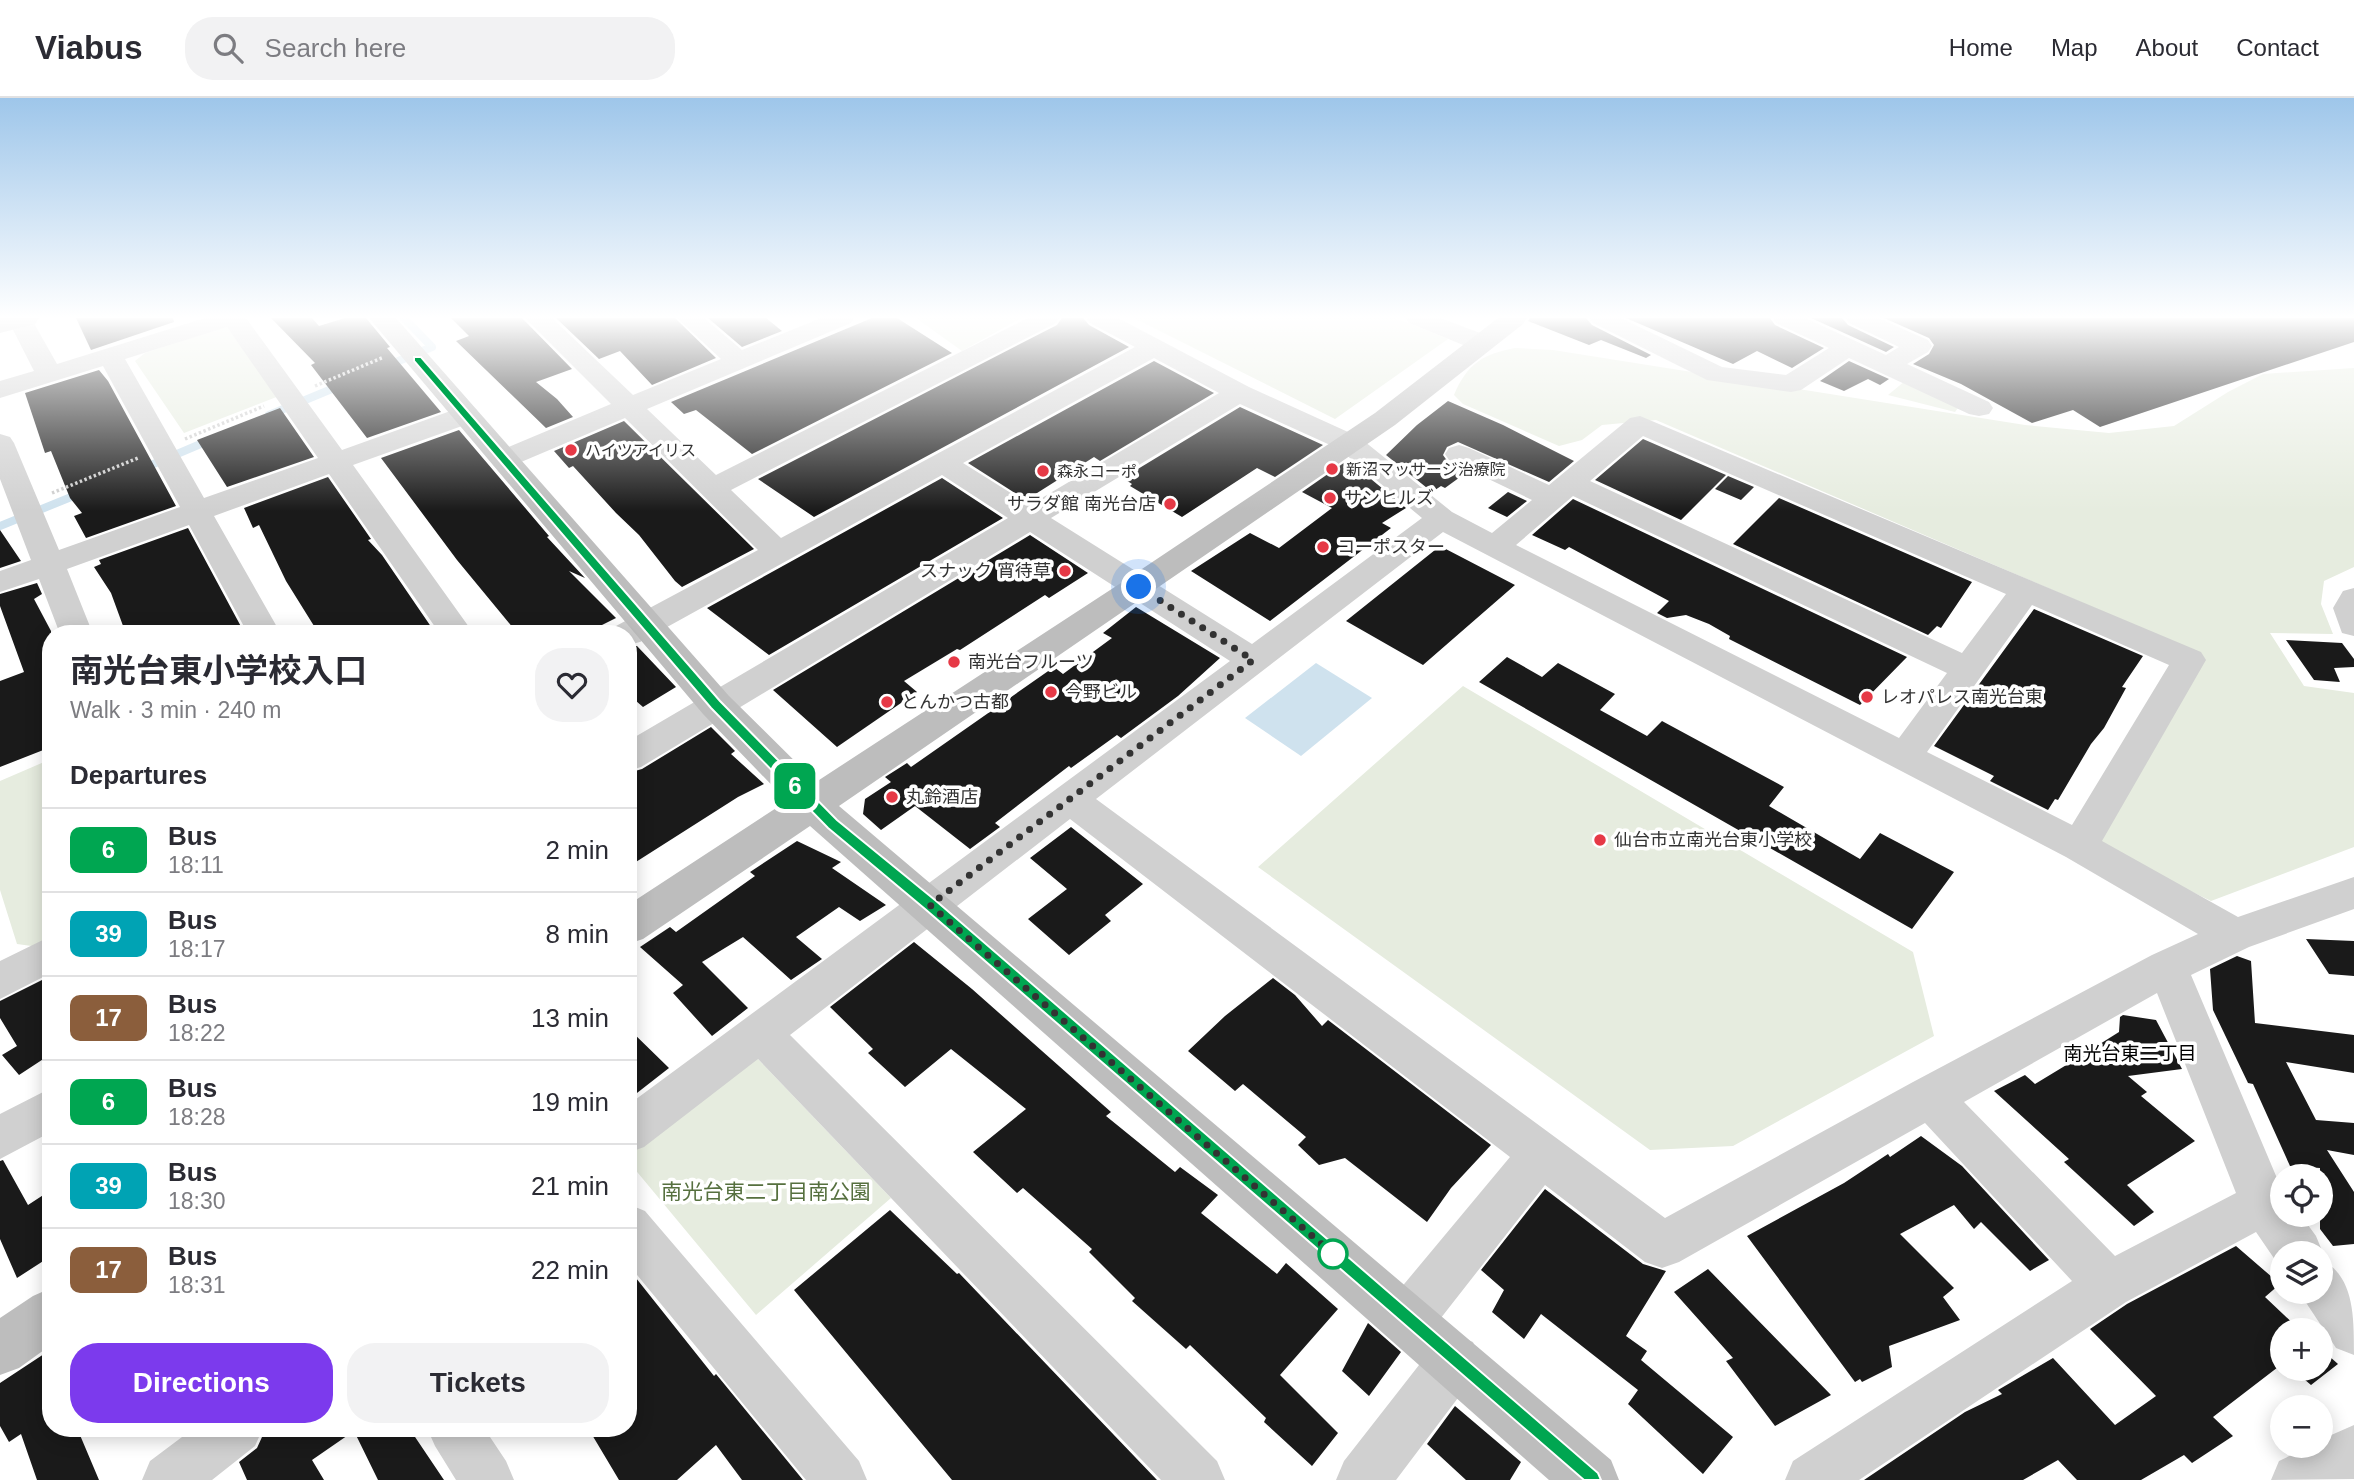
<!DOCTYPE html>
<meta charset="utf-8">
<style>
body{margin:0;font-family:Helvetica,"Noto Sans JP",sans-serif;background:#f2f2f3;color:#2b2b33;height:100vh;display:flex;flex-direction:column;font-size:26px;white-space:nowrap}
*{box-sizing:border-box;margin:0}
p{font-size:23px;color:#7c7c81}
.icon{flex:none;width:38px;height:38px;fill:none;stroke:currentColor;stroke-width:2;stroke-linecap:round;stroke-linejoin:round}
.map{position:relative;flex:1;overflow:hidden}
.sheet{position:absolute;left:42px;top:527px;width:595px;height:812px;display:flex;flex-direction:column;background:#fff;border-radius:28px;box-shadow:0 4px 18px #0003}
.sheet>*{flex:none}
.badge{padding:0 14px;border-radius:10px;font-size:24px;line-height:46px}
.fabs{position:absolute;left:2270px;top:1066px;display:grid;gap:14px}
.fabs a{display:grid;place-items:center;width:63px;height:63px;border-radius:50%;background:#fff;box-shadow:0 4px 18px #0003;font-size:35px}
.you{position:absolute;width:35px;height:35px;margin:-18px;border:5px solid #fff;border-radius:50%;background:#1a73e8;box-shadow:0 0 0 10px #1a73e833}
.map>.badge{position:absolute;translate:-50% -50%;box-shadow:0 0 0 4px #fff}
h2{padding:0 28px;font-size:26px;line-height:63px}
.round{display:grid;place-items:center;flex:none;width:74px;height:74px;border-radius:28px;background:#f2f2f3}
.head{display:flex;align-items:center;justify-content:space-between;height:119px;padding:0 28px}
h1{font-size:33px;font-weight:700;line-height:52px}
.button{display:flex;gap:14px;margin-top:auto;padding:14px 28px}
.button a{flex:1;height:80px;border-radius:28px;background:#7c3aed;color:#fff;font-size:28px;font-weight:700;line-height:80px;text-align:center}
.button a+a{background:#f2f2f3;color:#2b2b33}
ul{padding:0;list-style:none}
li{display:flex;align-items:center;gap:21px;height:84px;padding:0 28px;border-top:2px solid #e1e1e2}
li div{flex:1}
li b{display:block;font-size:26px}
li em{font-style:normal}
li .badge{min-width:77px;font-weight:700;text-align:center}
header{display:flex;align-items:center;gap:42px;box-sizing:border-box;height:98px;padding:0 35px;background:#fff;border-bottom:2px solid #e1e1e2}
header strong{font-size:33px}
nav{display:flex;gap:38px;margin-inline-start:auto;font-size:24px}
.search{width:490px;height:63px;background:#f2f2f3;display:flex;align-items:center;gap:18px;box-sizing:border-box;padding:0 24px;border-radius:28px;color:#7c7c81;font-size:26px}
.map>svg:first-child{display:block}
.green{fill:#e6ecdf}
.water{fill:#cfe2ee}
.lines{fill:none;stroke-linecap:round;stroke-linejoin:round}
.stream{stroke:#cfe2ee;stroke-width:8}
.building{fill:#1a1a1a}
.path{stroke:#cdcdcd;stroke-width:3.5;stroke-dasharray:2.5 2.5;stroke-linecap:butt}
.street{fill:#d0d0d0;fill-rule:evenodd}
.secondary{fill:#bdbdbd;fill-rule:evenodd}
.line{fill:#00a651;stroke:#fff;stroke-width:2}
.walk{stroke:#333;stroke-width:7;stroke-dasharray:0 12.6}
.poi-dot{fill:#e63946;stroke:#fff;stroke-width:2.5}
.stop-dot{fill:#fff;stroke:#00a651;stroke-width:3.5}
.labels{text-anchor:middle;stroke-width:7;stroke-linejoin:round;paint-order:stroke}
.far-poi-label{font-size:16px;fill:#333;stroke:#fff;text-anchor:start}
.poi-label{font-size:18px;fill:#333;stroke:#fff;text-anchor:start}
.neighbourhood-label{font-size:19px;fill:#000;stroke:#fff}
.near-park-label{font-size:21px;fill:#56703f;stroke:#fff}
</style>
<header>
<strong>Viabus</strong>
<div class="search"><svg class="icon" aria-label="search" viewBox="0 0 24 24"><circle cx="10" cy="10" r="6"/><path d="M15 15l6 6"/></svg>Search here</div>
<nav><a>Home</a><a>Map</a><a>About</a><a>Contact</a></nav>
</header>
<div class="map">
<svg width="2354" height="1382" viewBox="0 0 2354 1382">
<rect width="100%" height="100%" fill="#fff"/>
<path class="green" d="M916,220H1021L962,253Z
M1134,220H1396L1448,241L1335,321Z
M226,228L279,298L184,335L135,263L145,255Z
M1515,250L1553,252L2025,327L2109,335L2174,328L2228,294L2263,276L2354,270V469L2324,483L2321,506L2333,536L2270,535L2304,588L2354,595V749L2211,803L2096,747L2202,556L1656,322L1602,327L1582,342L1559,348L1463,306L1454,297C1467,266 1483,256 1515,250Z
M1905,283L1960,307L1955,314L1888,297Z
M1463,588L1913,854L1934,938L1733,1048L1650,1052L1258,769Z
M51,661V842L39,849L17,846L0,792V683Z
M755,958L891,1100L756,1217L628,1063V1055Z"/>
<path class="water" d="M1316,565L1372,600L1301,658L1245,620Z"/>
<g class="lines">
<path class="stream" d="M389,267L432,249L404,220
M269,317L339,288
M144,370L210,342
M0,428L81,395"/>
</g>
<path class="building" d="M76,220H173L174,224L91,252Z
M271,220H312L319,228L345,220H366L390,249L387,250L441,314L367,340L311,267L315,265Z
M451,220H522L572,271L536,284L557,301L573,319L546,330L456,243L469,238Z
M556,220H675L716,260L652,287L620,253L599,261Z
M708,220H766L782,233L742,249Z
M872,220H897L952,255L752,356L696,312L684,316L671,304Z
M1062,220H1083L1089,227L1129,249L814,419L758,381L1057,227Z
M1530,220H1586L1592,227L1651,257L1646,260L1601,242L1589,247L1528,223Z
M1626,220H1770L1775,227L1824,250L1792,270L1757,253L1733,266Z
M1811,220H1842L1848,227L1894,249L1886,254Z
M1884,220H2354V244L2100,329L2073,312L2032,325L1961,286L1913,266L1929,256L1934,247L1929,240Z
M1154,263L1214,295L1100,363L1094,359L1026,402L968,365Z
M1849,263L1889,281L1880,287L1868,281L1844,293L1820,283Z
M99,272L108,283L176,408L86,440L74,418L82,415L70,400L51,353L45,355L25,295Z
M1448,303L1503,327L1574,363L1549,384L1458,344L1447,349L1443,357L1448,364L1467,374L1445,390L1441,388L1432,394L1386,357L1417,327Z
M1240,309L1323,347L1275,379L1257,370L1182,419L1130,388L1132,386L1123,380Z
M280,310L314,359L227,389L197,342Z
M624,323L754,451L682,489L675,483L639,437L616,415L573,368L569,370L554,353Z
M459,332L549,438L547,439L585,480L569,473L616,520L584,536H518L457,462L381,360Z
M1643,341L1726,377L1681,422L1595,382Z
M1348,362L1406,410L1382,425L1391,430L1270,523L1191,473L1250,435L1279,450L1332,410L1302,394Z
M1728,378L1754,389L1741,402L1715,391Z
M328,379L371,441L368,442L382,457L436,536H319L286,483L259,427L253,430L244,410Z
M942,380L1003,420L769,557L707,510Z
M1508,394L1527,403L1507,419L1488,410Z
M1779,400L1972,484L1941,530L1937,528L1928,537L1733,446Z
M1573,401L1907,559L1860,607L1729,541L1730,538L1709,526L1686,517L1667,520L1657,515L1669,503L1569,449L1565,452L1532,437Z
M188,430L245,536H126L111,495L94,469L101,466L99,462Z
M0,432L21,463L0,470Z
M1030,437L1088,475L1049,500L1045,497L960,552L957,551L904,583L917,594L837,649L773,592Z
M1440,448L1515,487L1423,567L1346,523Z
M37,485L42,496L34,501L51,533V649L0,669V583L24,574L0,508V496Z
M1136,509L1220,560L1178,598L1121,640L1117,637L1071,670L1069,668L995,725L1000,729L970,751L915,708L881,732L863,716L865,701L891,684L885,679L907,665L911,669L1054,569L1063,576L1112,540L1103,535Z
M2034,511L2143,558L2122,589L2126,590L2104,630L2091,646L2058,702L2055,701L2048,712L1990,683L1994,678L1934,648Z
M2286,542L2342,545L2354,561V569L2334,570L2340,584L2314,582Z
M637,548L676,589L643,609L628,596V549Z
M1507,559L1542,579L1558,565L1615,596L1600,612L1647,638L1662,623L1784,689L1769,708L1860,761L1880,735L1954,774L1912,831L1479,584Z
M711,629L735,653L731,656L764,686L738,699L628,769V675L642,671Z
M1071,729L1143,786L1105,817L1111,823L1069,857L1028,821L1067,791L1030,760Z
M797,743L841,764L832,770L886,807L860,823L839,809L796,839L822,861L791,882L743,839L702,864L748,910L712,938L673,895L683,887L640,849L670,829L676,834L755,778L750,774Z
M2306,841L2354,843V878L2329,876Z
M914,844L972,891L1111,1014L1106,1018L1175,1074L1180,1069L1218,1097L1201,1115L1277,1176L1286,1165L1338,1211L1280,1277L1338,1335L1312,1368L1264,1324L1266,1320L1190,1247L1186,1251L1132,1203L1135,1200L1089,1154L1092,1151L1023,1090L1017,1095L973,1054L1026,1011L951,951L905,989L868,955L873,951L830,909Z
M2237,858L2251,863L2255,925L2354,937V975L2286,964L2316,1022L2354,1025V1057L2327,1052L2354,1094V1146L2333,1148L2320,1131V1070L2290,1068L2253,986L2248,985L2213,912L2210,871Z
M1273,880L1295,897L1322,928L1328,922L1491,1047L1451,1090L1427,1124L1345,1060L1319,1067L1298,1047L1306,1039L1243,986L1235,993L1188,953L1225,918Z
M44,881L51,892V956L19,977L2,957L17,948L0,920V903Z
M2123,917L2156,922L2182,971L2128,978L2147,994L2141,998L2195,1043L2127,1087L2154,1114L2134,1128L2064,1064L2069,1061L1994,993L2025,977L2035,986L2068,966L2119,934L2120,919Z
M628,930L669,970L628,1002Z
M1921,1038L1962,1068L2049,1162L2030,1173L1981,1124L1974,1131L1954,1107L1900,1136L1954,1190L1943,1199L1960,1222L1889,1248L1892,1269L1862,1284L1860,1281L1855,1284L1747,1138L1844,1085L1888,1056L1890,1059Z
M3,1062L28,1107L51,1092V1158L17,1180L0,1141V1063Z
M1545,1091L1643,1166L1666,1173L1626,1238L1647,1253L1641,1262L1733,1339L1703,1376L1628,1306L1638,1292L1541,1216L1524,1241L1492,1214L1504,1192L1481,1172Z
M890,1112L957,1176L959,1175L1157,1382H952L794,1192Z
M2236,1148L2280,1186L2265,1199L2300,1232H2282V1266L2213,1319L2233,1338L2192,1365L2184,1357L2141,1382H2077L2058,1362L2023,1382H1864L1965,1314L2002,1296L1998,1292L2053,1260L2115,1327L2156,1298L2090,1231L2127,1206Z
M628,1170L714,1278L716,1276L803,1382H742L716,1347L677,1382H619L588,1330H628Z
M1708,1171L1831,1297L1775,1328L1726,1263L1733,1260L1674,1194Z
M1368,1225L1401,1254L1369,1298L1342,1273Z
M2320,1250L2338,1266L2311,1287L2291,1270H2320Z
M44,1256L51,1274V1330H77L99,1382H37L21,1336L9,1344L0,1328V1285Z
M1455,1308L1521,1364L1510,1382H1466L1427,1346Z
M275,1330H409L444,1382H378L354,1333L312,1362L324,1382H247L239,1364L257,1350L262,1339Z"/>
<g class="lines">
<path class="path" d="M315,288L384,259
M185,341L264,308
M52,395L138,360"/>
<path class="street" d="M7,220H31L57,266L205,220H246L342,352L456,311L466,309L476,311L480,317L476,323L353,367L474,536H440L329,376L214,418L281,536H248L189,427L67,471L93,536H60L39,481L0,494V473L31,462L0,381V336L10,339L14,345L59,452L180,409L103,268L0,300V283L34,273ZM227,229L318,360L204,400L125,261Z
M525,220H552L633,297L721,261L677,220H704L742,252L821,220H854L851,225L647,311L716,377L1028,220H1059L1056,225L731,392L781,440L1135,249L1090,225L1086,220H1118L1249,289L1359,339L1452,414L1492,435L1532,402L1449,362L1445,356L1449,350L1459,347L1469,350L1549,387L1630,320L1640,318L2201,554L2206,562L2102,743L2238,819L2354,779V811L2249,849L2191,877L2282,1092V1116H2300L2316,1138L2323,1155L2321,1161C2354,1179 2354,1216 2354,1257L2336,1250L2299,1194H2320V1155H2282V1172L2256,1134L2126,1204L1859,1382H1785L1793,1363L2072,1183L1925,1025L1679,1164L1662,1170L1645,1164L1545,1087L1426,1239L1408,1246L1390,1239L1383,1221L1390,1203L1510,1059L1070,721L790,937L1217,1363L1225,1382H1161L758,961L644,1049L628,1055V1007L1230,563L1030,434L641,669L628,673V643L1008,420L942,377L640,544L628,547V536H612L616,528L758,452L625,320L514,367L504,370L494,367L490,361L494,355L611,306ZM1154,260L1219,295L1030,407L963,365ZM1240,306L1339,351L1422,420L1252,546L1051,420ZM1643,338L2006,496L1962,555L1590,383ZM1573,398L1947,575L1899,640L1516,447ZM1443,434L2066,759L2198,836L2152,857L1913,984L1665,1120L1096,701ZM2032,507L2169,567L2072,727L1927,654ZM2157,895L2236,1095L2115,1158L1964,1004Z
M1405,220H1440L1491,239L1495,245L1491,251L1482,253L1473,251L1409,225Z
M1589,220H1621L1722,269L1786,277L1829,250L1776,225L1773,220H1805L1886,257L1899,249L1849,225L1845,220H1878L1928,242L1932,248L1928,254L1907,266L1989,304L1993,310L1989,316L1979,318L1969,316L1849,260L1801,292L1791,294L1707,282L1593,225Z
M2354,490V538L2342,535L2333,510L2343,493Z
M51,838V875L0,901V863Z
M51,990V1034L0,1061V1016Z
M628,1106L645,1113L859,1363L867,1382H806L628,1166Z
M1455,1237L1473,1244L1480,1262L1473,1280L1396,1382H1336L1344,1363L1437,1244Z
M2354,1327V1381L2271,1382L2279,1363L2310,1348H2320V1342Z
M194,1330H263L255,1348L212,1382H142L150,1363Z
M427,1330H484L506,1363L514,1382H456L435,1348Z"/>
<path class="secondary" d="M0,220H39L35,226L0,235Z
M369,220H396L729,598L816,684L1127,481L1375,315L1498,220H1527L1523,226L1395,327L839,708L1611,1362L1619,1382H1549L810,728L643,841L628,846V807L787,703L703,616Z
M51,1190V1247L19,1270L0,1277V1220L33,1198Z"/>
</g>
<linearGradient id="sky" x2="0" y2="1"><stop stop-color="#9ec6ea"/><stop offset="0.53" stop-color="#fff"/><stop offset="1" stop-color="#fff" stop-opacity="0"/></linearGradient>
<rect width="2354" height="413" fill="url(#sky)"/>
<path class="line" d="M414,259H421L720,603L837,722L935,802L1598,1375L1601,1382H1584L925,811L828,730L711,610L414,263Z"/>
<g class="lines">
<path class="walk" d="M1139,489L1253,562L930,807L1333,1156"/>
</g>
<g class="poi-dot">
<circle cx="571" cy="352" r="7"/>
<circle cx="1332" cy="371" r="7"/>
<circle cx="1043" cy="373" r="7"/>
<circle cx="1330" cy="400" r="7"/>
<circle cx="1170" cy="406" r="7"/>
<circle cx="1323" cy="449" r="7"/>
<circle cx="1065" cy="473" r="7"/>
<circle cx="954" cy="564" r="7"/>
<circle cx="1051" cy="594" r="7"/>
<circle cx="1867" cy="599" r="7"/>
<circle cx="887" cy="604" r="7"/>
<circle cx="892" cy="699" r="7"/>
<circle cx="1600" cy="742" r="7"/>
</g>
<circle class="stop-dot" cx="1333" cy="1156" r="14"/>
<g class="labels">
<g class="far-poi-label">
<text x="585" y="358">ハイツアイリス</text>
<text x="1346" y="377">新沼マッサージ治療院</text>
<text x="1057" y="379">森永コーポ</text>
</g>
<g class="poi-label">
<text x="1344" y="406">サンヒルズ</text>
<text x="1156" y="412" text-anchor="end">サラダ館 南光台店</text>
<text x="1337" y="455">コーポスター</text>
<text x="1051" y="479" text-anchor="end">スナック 宵待草</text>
<text x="968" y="570">南光台フルーツ</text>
<text x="1065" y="600">今野ビル</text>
<text x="1881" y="605">レオパレス南光台東</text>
<text x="901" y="610">とんかつ古都</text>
<text x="906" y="705">丸鈴酒店</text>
<text x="1614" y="748">仙台市立南光台東小学校</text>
</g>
<g class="neighbourhood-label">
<text x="2130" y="962">南光台東二丁目</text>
</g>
<g class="near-park-label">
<text x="766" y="1101">南光台東二丁目南公園</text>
</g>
</g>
</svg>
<div class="fabs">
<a><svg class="icon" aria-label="locate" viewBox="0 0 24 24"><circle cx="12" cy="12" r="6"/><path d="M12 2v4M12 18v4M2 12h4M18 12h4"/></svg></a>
<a><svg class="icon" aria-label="layers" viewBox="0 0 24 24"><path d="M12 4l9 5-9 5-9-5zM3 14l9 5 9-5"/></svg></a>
<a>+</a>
<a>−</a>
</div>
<div class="you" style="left:1139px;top:489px"></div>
<b class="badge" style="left:795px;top:688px;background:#00a651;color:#fff">6</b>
<section class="sheet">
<div class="head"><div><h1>南光台東小学校入口</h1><p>Walk · 3 min · 240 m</p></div><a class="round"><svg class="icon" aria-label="heart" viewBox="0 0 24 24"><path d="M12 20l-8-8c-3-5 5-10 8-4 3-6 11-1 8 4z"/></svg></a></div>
<h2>Departures</h2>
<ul>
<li><span class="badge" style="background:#00a651;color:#fff">6</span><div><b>Bus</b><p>18:11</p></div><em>2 min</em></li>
<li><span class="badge" style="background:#00a3b4;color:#fff">39</span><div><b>Bus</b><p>18:17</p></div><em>8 min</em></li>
<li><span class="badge" style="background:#8b5e3c;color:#fff">17</span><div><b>Bus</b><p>18:22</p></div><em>13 min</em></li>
<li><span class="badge" style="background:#00a651;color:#fff">6</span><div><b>Bus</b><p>18:28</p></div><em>19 min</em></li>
<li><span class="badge" style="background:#00a3b4;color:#fff">39</span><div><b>Bus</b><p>18:30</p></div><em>21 min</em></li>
<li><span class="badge" style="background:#8b5e3c;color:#fff">17</span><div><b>Bus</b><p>18:31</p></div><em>22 min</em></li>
</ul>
<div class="button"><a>Directions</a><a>Tickets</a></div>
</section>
</div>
